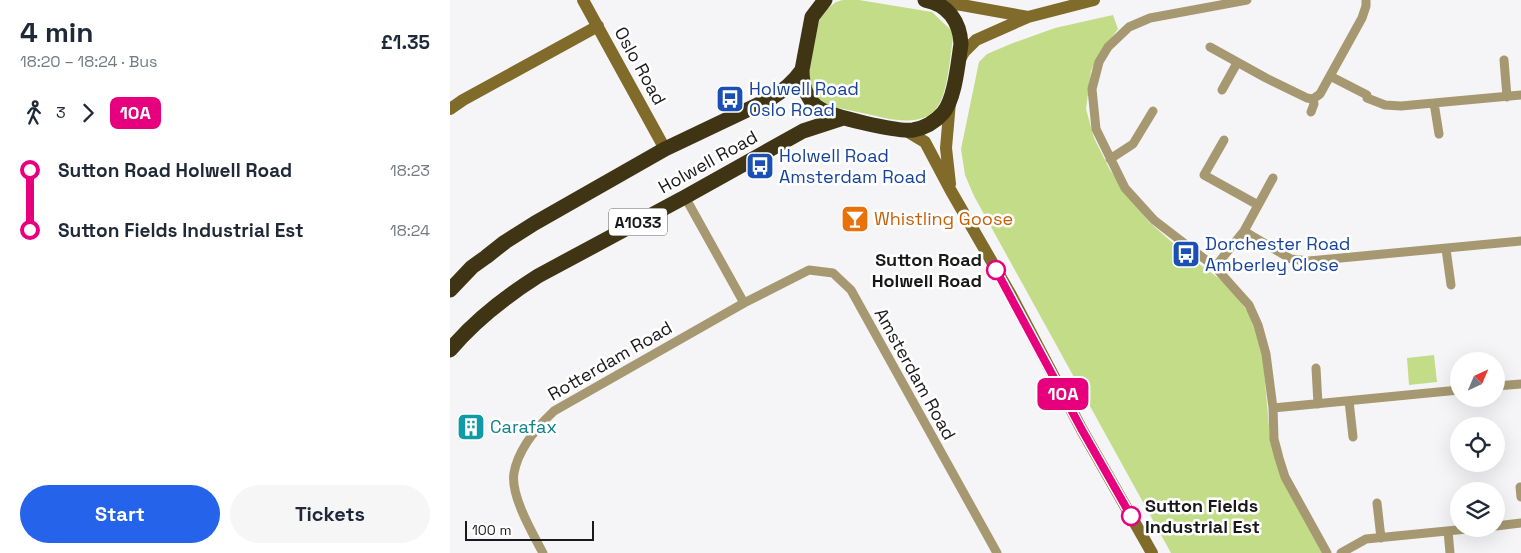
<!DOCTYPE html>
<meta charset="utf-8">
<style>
body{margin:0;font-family:"Space Grotesk",sans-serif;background:#f6f6f7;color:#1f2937;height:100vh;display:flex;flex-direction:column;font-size:19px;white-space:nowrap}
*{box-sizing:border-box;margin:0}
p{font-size:16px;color:#747a83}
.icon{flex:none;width:28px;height:28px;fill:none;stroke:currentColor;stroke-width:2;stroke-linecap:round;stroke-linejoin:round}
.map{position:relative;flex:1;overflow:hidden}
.panel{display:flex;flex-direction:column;background:#fff;width:450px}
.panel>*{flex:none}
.badge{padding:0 10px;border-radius:8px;font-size:18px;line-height:32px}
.needle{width:32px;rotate:44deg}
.fabs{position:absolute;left:1000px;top:352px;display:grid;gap:10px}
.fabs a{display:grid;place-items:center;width:55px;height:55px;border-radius:50%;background:#fff;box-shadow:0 5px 20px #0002;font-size:25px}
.scale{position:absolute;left:15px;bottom:12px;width:129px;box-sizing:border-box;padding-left:5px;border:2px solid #19191a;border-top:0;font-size:14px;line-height:18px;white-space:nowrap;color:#19191a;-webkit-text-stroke:4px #fff;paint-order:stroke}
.map>.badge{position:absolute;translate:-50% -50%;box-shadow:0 0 0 2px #fff}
.legs{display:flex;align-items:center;gap:8px;height:55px;padding:0 20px;font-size:16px}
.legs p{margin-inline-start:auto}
.headline{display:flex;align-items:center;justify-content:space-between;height:85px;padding:0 20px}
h1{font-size:28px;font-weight:800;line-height:38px}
.primary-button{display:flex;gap:10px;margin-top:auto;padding:10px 20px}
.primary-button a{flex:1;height:58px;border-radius:30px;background:#2563eb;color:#fff;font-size:20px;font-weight:800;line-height:58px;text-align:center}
.primary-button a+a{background:#f6f6f7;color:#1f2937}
ul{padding:0 20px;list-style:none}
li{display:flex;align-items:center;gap:18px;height:60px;font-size:19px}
li i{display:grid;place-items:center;width:8px;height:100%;margin:0 6px;background:currentColor}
li i::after{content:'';width:12px;height:12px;margin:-6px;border:4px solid;border-radius:50%;background:#fff}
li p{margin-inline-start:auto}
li:first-child i{background:linear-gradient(#0000 50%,currentColor 0)}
li:last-child i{background:linear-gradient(currentColor 50%,#0000 0)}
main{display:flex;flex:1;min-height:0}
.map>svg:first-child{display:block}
.green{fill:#c2dc88}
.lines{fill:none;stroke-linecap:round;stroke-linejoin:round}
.street{stroke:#a69870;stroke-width:9}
.secondary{stroke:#806b2a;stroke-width:12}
.highway{stroke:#3f3413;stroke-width:15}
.line-1-casing{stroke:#fff;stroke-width:11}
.line-1{stroke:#e6007e;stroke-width:8}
.stop-1-dot{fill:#fff;stroke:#e6007e;stroke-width:2.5}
.labels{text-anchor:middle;stroke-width:5;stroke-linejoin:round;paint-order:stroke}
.shield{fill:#fff;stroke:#5e5e5f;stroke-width:1}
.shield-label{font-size:16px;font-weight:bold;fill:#19191a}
.street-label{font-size:18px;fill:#19191a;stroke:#fff}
.transit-label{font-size:18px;fill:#164399;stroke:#fff;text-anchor:start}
.food-label{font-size:18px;fill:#c56008;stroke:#fff;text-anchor:start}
.stop-label{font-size:18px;font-weight:bold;fill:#19191a;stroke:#fff;text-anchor:end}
.culture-label{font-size:18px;fill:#0d838f;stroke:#fff;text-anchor:start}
</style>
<main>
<section class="panel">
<div class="headline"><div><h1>4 min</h1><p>18:20 – 18:24 · Bus</p></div><b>£1.35</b></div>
<div class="legs"><svg class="icon" aria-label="walk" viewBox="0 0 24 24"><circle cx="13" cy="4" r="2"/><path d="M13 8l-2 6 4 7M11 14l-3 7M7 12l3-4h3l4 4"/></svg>3<svg class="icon" aria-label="forward" viewBox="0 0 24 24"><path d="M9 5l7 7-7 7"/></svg><b class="badge" style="background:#e6007e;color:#fff">10A</b></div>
<ul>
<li><i style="color:#e6007e"></i><b>Sutton Road Holwell Road</b><p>18:23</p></li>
<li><i style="color:#e6007e"></i><b>Sutton Fields Industrial Est</b><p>18:24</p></li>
</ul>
<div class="primary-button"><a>Start</a><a>Tickets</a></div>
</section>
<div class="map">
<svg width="1071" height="553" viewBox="0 0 1071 553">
<rect width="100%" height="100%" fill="#f5f5f7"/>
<path class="green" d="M393,0H409L482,12L502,31L503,38C500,56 498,91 488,106C473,129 439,119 417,114C403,111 389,108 375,105L366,98L358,76L369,21L377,9L386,2Z
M663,15L668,29L649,54L641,71L636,109L644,138L660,170L699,222L732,251L771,280L787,296L799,314L812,348L820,438L873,553H721L524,196L515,175L511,149L529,62L537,54L563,43L605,28Z
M984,355L987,382L959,385L957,358Z"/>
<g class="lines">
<path class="street" d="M797,0L700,18L679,27L658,47L649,62L642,89L646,129L675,188L704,220L765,267L799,305L808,325L816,354L823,408L824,439L829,458L835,477L877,553
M760,47L816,78L857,98L863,99L870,94L912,18L916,6V0
M1054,60L1057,97
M880,76L917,95V98L935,105L951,106L1071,95
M772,90L787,63
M984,103L989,134
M861,112L864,104L863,99
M774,140L754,175L808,205
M660,159L683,144L703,111
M235,197L294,303
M794,231L841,259L859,261L1071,241
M996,249L1001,285
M765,267L794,231L823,178
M866,368L868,404
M1046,386L1071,384
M899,401L903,437
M823,408L1009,390
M1070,487L1071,497
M927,503L931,538
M1046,526L1071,523
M998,531L1000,553
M93,553C83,534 60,495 64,473C68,450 87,427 104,411L294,303L359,270L383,273L401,290L547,553
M891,553L916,539L1017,529"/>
<path class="secondary" d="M133,0L215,149
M484,2L512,5L578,17
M509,61L514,52L526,40L578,17L644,0
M0,109L13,100L148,26
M455,130L475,142L501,191L561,295L632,430L702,553
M500,184L496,148L500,102"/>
<path class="highway" d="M375,0L362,17L352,70C352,83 356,98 367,107C380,117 448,132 463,130C475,128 485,122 493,113C505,99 508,63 511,44C510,22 498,4 475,0
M0,290L22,267L36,257L55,242L85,223L215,149L320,99C333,91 343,83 352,70
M0,350C25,320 55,297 88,276L235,197L353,131L393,118"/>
</g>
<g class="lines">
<defs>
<path id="line-1" d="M546,270L632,430L681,516"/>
</defs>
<use href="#line-1" class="line-1-casing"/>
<use href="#line-1" class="line-1"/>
</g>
<defs>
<symbol id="bus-square" viewBox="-11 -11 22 22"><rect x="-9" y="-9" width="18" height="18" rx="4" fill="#1a4fb4" stroke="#fff"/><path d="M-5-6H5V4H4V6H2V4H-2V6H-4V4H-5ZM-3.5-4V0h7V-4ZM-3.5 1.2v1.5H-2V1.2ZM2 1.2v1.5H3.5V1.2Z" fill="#fff"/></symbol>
<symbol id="bar-square" viewBox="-11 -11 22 22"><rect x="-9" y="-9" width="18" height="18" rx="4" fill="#e8710a" stroke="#fff"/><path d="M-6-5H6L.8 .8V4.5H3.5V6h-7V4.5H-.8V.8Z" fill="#fff"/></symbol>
<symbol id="building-square" viewBox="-11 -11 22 22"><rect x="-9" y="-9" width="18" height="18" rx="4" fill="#0f9aa8" stroke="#fff"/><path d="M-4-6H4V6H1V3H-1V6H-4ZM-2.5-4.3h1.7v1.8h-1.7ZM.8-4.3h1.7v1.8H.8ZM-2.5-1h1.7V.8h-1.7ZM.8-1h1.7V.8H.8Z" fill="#fff"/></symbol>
</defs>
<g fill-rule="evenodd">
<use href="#bus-square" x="264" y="83" width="32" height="32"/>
<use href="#bus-square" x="294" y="150" width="32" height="32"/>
<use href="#bar-square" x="389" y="203" width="32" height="32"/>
<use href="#bus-square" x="720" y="238" width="32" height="32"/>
<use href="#building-square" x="5" y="411" width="32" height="32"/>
</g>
<g class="stop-1-dot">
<circle cx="546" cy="270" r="9"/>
<circle cx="681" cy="516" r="9"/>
</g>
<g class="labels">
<rect class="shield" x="159" y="208.5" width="58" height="27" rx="4"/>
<g class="shield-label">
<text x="188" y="228">A1033</text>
</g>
<g class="street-label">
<text transform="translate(190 66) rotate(61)" y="6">Oslo Road</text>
<text transform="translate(258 162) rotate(-29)" y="6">Holwell Road</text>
<text transform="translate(160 361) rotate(-30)" y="6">Rotterdam Road</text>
<text transform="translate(465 374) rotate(61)" y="6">Amsterdam Road</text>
</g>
<g class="transit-label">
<text x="299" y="95">Holwell Road<tspan x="299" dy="21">Oslo Road</tspan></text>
<text x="329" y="162">Holwell Road<tspan x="329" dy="21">Amsterdam Road</tspan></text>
<text x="755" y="250">Dorchester Road<tspan x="755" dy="21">Amberley Close</tspan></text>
</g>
<g class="food-label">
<text x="424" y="225">Whistling Goose</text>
</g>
<g class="stop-label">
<text x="532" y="266">Sutton Road<tspan x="532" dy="21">Holwell Road</tspan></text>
<text x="695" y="512" text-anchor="start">Sutton Fields<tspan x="695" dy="21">Industrial Est</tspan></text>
</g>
<g class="culture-label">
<text x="40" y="433">Carafax</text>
</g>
</g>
</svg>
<div class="fabs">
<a><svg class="needle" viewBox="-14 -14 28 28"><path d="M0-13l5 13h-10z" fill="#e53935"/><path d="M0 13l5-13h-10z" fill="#747a83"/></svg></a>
<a><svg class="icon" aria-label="locate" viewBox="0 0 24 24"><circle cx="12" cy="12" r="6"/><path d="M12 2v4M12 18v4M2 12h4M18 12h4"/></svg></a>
<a><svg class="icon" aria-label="layers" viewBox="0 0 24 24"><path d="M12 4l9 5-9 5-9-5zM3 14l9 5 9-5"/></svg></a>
</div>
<div class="scale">100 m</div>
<b class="badge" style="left:613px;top:394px;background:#e6007e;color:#fff">10A</b>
</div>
</main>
